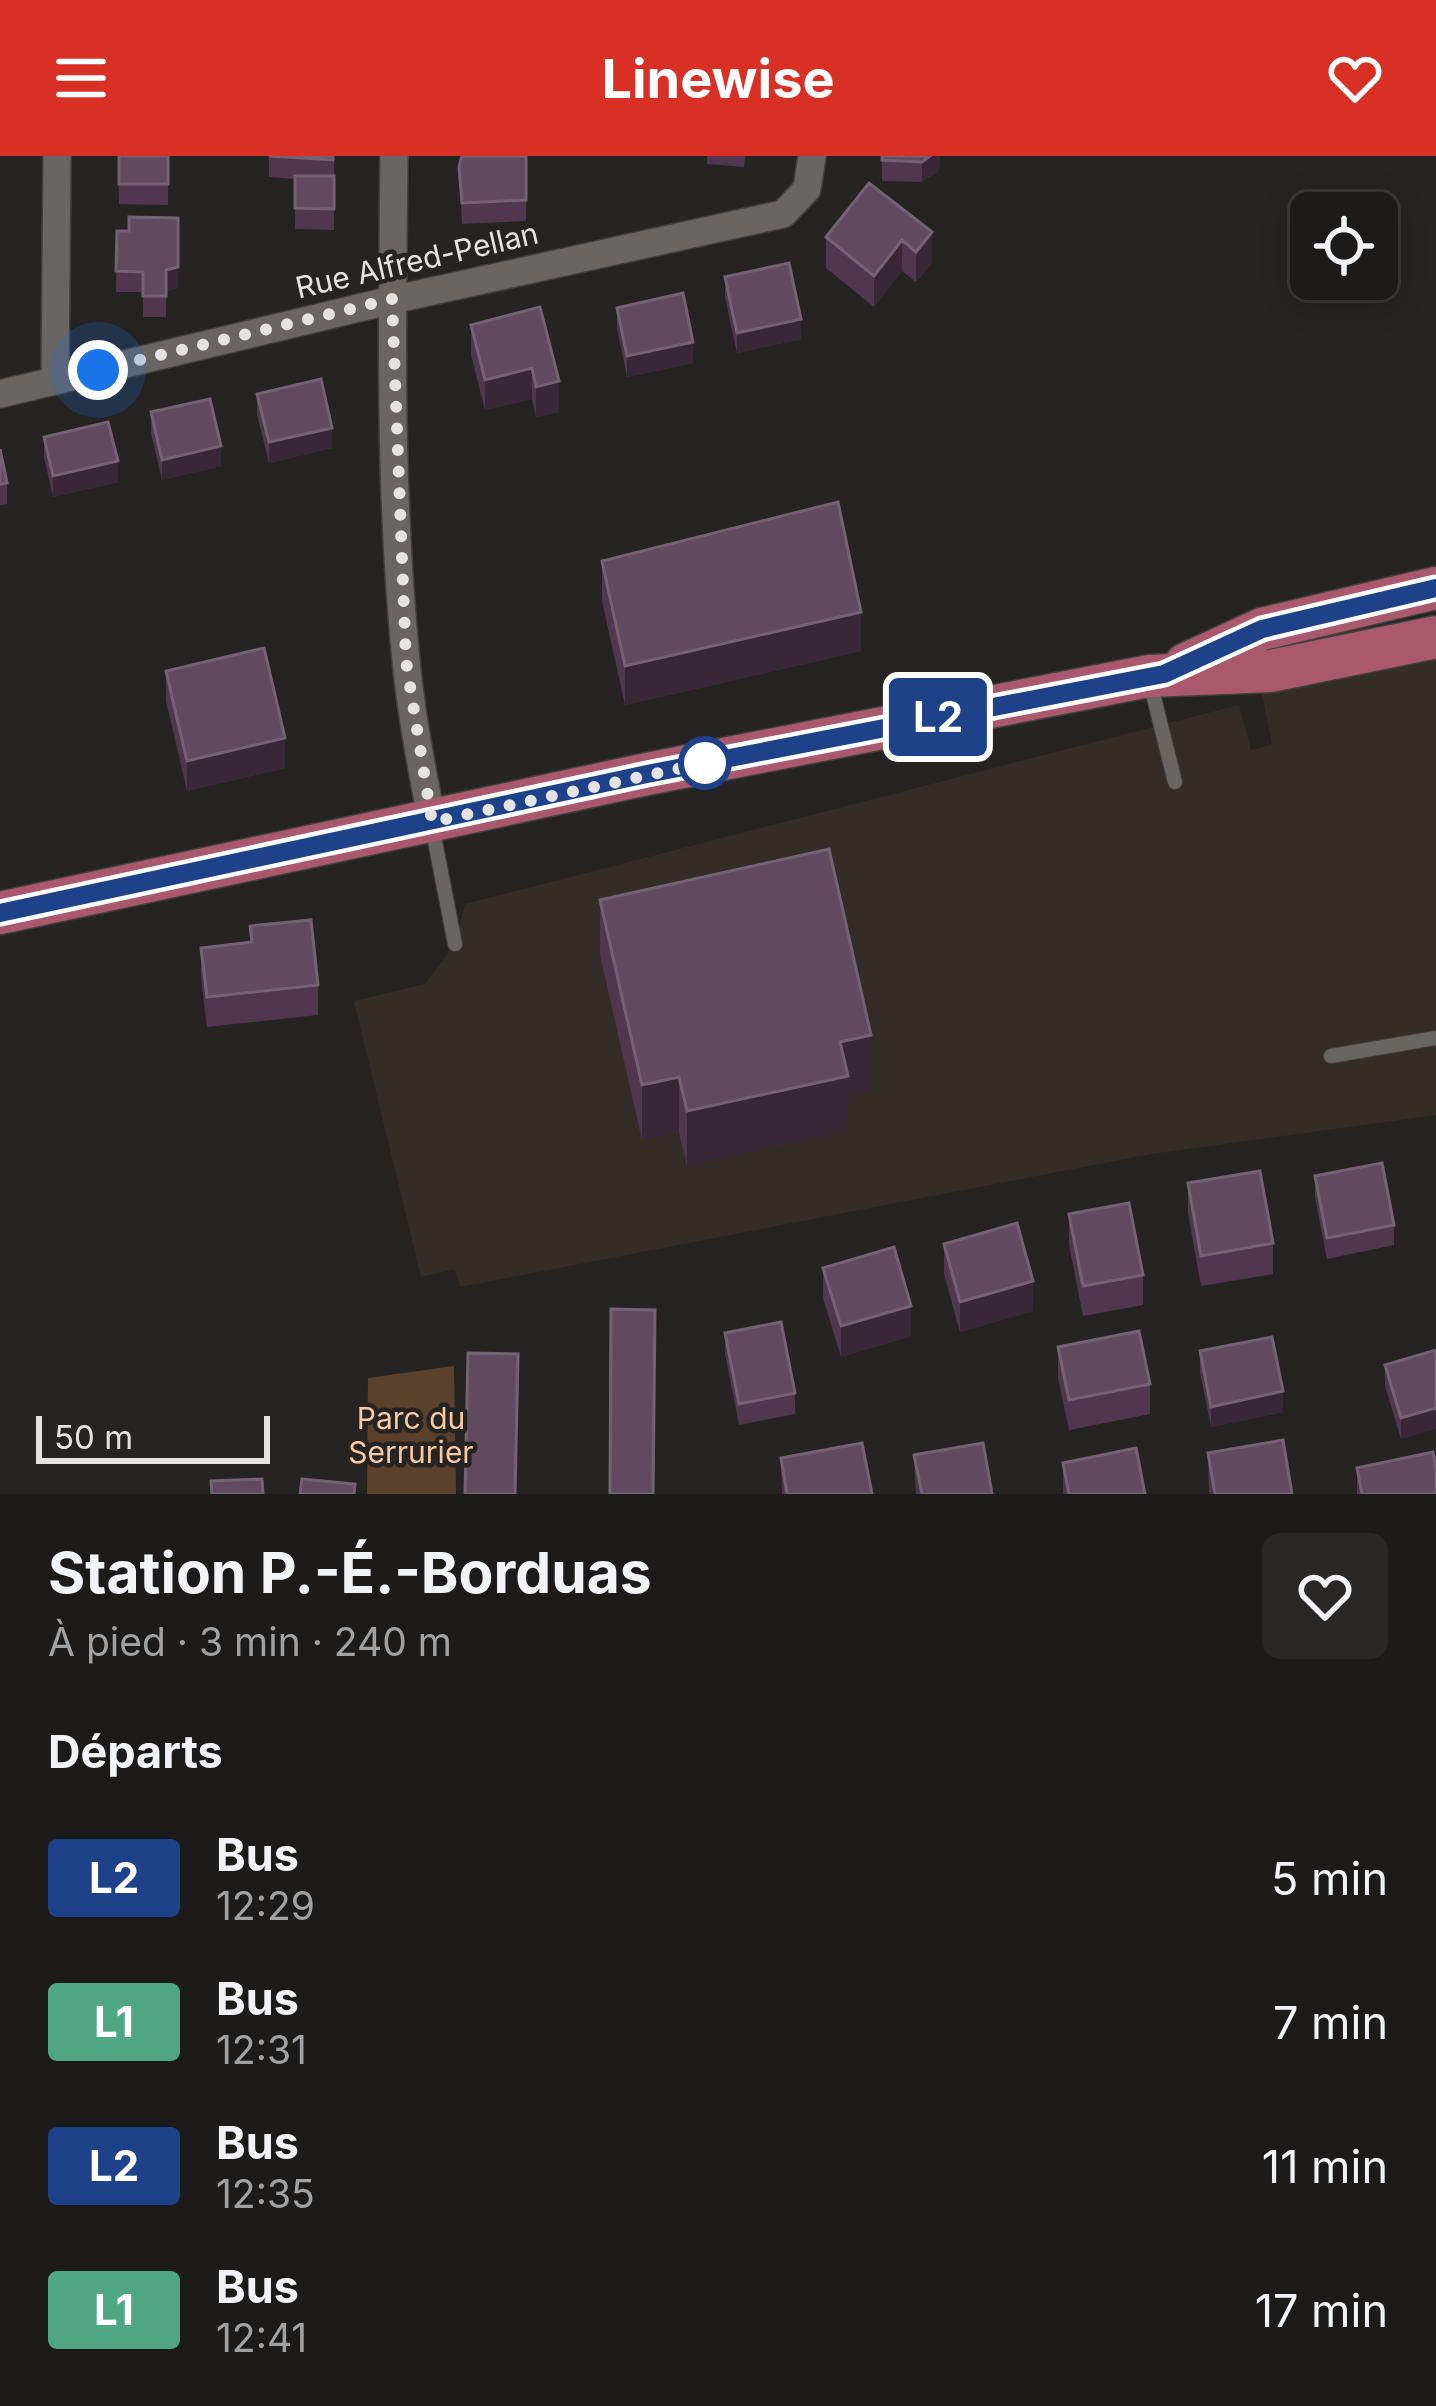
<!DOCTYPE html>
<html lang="fr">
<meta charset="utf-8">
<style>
body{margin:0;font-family:Inter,sans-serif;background:#292827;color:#f1f3f6;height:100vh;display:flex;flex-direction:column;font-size:45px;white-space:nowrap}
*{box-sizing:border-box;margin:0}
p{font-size:39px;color:#a0a1a2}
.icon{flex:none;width:66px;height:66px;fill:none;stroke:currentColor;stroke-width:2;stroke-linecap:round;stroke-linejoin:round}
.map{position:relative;height:1338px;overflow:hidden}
.sheet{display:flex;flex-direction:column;background:#1c1b1a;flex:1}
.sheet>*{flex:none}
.badge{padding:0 24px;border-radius:9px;font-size:42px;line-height:78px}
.controls{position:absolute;left:1290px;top:36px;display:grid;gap:24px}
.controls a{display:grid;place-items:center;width:108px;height:108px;border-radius:18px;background:#1c1b1a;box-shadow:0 6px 30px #0003,0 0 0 3px #3a3939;font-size:60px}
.scale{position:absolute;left:36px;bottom:30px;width:234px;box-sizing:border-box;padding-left:12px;border:6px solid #e4e3e1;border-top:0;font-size:33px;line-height:42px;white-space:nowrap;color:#e4e3e1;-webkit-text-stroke:9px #262422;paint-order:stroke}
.you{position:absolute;width:60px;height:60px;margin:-30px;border:9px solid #fff;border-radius:50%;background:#1a73e8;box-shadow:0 0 0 18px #1a73e833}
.map>.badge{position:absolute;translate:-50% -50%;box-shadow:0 0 0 6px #fff}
h2{padding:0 48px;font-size:45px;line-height:108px}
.round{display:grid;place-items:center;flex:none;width:126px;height:126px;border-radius:18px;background:#292827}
.headline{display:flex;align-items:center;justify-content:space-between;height:204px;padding:0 48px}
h1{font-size:57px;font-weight:700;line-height:90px}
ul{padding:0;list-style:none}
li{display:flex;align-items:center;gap:36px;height:144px;padding:0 48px}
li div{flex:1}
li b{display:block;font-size:45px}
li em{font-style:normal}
li .badge{min-width:132px;font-weight:700;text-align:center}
header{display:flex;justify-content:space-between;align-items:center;height:156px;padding:0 48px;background:#d93025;color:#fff;font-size:54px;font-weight:700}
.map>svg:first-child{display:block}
.built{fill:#342d27}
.green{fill:#5b412b}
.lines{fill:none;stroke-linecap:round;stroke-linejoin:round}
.service-casing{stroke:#42403f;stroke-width:16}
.minor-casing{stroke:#42403f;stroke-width:30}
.primary-casing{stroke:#42403f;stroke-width:45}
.service{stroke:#686563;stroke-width:14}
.minor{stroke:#686563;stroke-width:27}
.primary{stroke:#a9586e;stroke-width:42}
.wall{fill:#513650}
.shaded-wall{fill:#392737}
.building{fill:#614960;stroke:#756174;stroke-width:3}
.line-casing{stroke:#fff;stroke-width:27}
.line{stroke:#1e4289;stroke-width:18}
.walk{stroke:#e4e3e1;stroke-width:12;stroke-dasharray:0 21.6}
.stop-dot{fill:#fff;stroke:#1e4289;stroke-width:6}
.labels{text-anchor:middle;stroke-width:9;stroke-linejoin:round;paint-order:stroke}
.street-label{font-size:30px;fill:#e4e3e1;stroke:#262422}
.park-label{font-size:30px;fill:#f8caa4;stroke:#262422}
</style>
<header><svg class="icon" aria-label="menu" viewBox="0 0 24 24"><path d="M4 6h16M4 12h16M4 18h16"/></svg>Linewise<svg class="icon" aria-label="heart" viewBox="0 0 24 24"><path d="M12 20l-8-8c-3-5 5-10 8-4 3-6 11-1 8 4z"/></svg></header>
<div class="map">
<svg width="1436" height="1338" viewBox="0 0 1436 1338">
<rect width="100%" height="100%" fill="#262422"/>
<path class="built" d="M1436,492V959L1151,998L460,1131L455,1113L421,1121L354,845L425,828L455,788L465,748L1239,549L1251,594L1272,589L1261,531Z"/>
<path class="green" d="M454,1210L456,1338H367L368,1222Z"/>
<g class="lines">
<defs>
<path id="service" d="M1150,526L1175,626
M432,670L455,788
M1331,900L1436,882"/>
<path id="minor" d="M394,0C392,167 389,337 406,504C411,558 422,613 432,666
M55,225L57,0
M0,238L392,144L783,58L807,33L812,0"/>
<path id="primary" d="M1186,508L1262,473L1436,432
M0,757L647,618L1149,520L1271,515L1436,481"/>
</defs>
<use href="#service" class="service-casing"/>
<use href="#minor" class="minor-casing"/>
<use href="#primary" class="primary-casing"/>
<use href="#service" class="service"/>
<use href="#minor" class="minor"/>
<use href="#primary" class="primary"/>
</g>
<path class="wall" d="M118,0H168V49L119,48Z
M269,0H334V74L295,73V23L269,21Z
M526,0V65L462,68L459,11Z
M707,0H745L744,11L707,8Z
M940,0L939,15L922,26L882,25V4Z
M869,27L932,107L916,126L902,115L874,151L826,112V81Z
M178,62V132L166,135V161H143V136H116L117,75H129Z
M725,121L801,183L737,197L725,141Z
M540,151L559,256L536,261L532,243L485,254L471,199V169Z
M617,152L693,207L627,221L617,172Z
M257,238L332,292L269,307L257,258Z
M151,256L221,310L162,324L151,277Z
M44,281L118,326L53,341L44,301Z
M0,293L7,327V348L0,349Z
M602,405L861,495L625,549L602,445Z
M166,515L285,612L187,635L166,545Z
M600,744L871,934L848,939V974L687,1010L679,976L642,984L600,799Z
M250,770L318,829V859L207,871L201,822V792L250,787Z
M1315,1020L1394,1069V1089L1327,1103L1315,1041Z
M1188,1027L1273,1087V1118L1201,1130L1188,1057Z
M1069,1058L1143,1119V1149L1083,1160L1069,1089Z
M944,1088L1033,1155L960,1176L944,1118Z
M823,1112L911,1180L841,1201L823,1142Z
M725,1177L795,1237V1258L739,1269L725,1198Z
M1058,1191L1150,1228V1258L1069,1274L1058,1222Z
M1436,1194L1401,1283L1385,1230V1209Z
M1200,1195L1283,1256L1211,1271L1200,1216Z
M1208,1297L1292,1338H1209Z
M914,1299L992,1338H916Z
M781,1302L872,1338H782Z
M1063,1307L1145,1338H1063Z
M1357,1312L1436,1338H1357Z"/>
<path class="shaded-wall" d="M930,0H940L939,15L922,26V6Z
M932,76V107L916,126V96Z
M902,84V115L874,151V120Z
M178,111V132L166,135V114Z
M801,163V183L737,197V177Z
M693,186V207L627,221V200Z
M532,212V243L485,254V224Z
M559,225V256L536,261V231Z
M332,272V292L269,307V286Z
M221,290V310L162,324V304Z
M118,305V326L53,341V320Z
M861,456V495L625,549V510Z
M285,582V612L187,635V605Z
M871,879V934L848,939V974L687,1010V955L840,886Z
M679,921V976L642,984V929Z
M1033,1125V1155L960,1176V1146Z
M911,1150V1180L841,1201V1170Z
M1283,1235V1256L1211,1271V1251Z
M1436,1252V1273L1401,1283V1262Z"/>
<path class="building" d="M119,0H168V28H119Z
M269,0H333V4Z
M462,0H526V44L462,47L459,11Z
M882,0H930L922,6L882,4Z
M295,20H334V53L295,52Z
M869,27L932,76L916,96L902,84L874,120L826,81Z
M129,61L178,62V111L166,114V140H143V116L116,115L117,75H129Z
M789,107L801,163L737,177L725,121Z
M683,137L693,186L627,200L617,152Z
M540,151L559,225L536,231L532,212L485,224L471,169Z
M321,223L332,272L269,286L257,238Z
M210,243L221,290L162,304L151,256Z
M108,266L118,305L53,320L44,281Z
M0,293L7,327L0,328Z
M838,346L861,456L625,510L602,405Z
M264,492L285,582L187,605L166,515Z
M829,693L871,879L840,886L848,920L687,955L679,921L642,929L600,744Z
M311,764L318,829L207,841L201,792L252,786L250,770Z
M1382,1007L1394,1069L1327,1082L1315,1020Z
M1260,1015L1273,1087L1201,1100L1188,1027Z
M1129,1047L1143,1119L1083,1130L1069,1058Z
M1017,1067L1033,1125L960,1146L944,1088Z
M894,1091L911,1150L841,1170L823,1112Z
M611,1153L655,1154L653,1338H610Z
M781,1166L795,1237L739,1248L725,1177Z
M1139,1175L1150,1228L1069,1244L1058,1191Z
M1272,1181L1283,1235L1211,1251L1200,1195Z
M1436,1194V1252L1401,1262L1385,1209Z
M468,1197L518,1198L515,1338H465Z
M1283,1284L1292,1338H1215L1208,1297Z
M862,1287L872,1338H787L781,1302Z
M983,1287L992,1338H922L914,1299Z
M1136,1292L1145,1338H1069L1063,1307Z
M1433,1296L1436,1312V1338H1362L1357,1312Z
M262,1323L263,1338H212L211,1325Z
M302,1323L355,1328L354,1338H300Z"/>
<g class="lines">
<defs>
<path id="line" d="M0,757L647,618L1164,518L1262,473L1436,432"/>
</defs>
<use href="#line" class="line-casing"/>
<use href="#line" class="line"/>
<path class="walk" d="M98,214L392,143L406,505L432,666L705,607"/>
</g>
<circle class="stop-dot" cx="705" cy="607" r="24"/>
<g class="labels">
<g class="street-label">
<text transform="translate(417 105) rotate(-13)" y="10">Rue Alfred-Pellan</text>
</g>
<g class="park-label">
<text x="411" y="1273">Parc du<tspan x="411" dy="34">Serrurier</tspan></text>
</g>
</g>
</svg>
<div class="controls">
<a><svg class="icon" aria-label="locate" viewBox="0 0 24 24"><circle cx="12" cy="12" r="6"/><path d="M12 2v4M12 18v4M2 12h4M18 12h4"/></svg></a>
</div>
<div class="scale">50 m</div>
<div class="you" style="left:98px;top:214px"></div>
<b class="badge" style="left:938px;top:561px;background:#1e4289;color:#fff">L2</b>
</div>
<section class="sheet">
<div class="headline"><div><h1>Station P.-É.-Borduas</h1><p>À pied · 3 min · 240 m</p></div><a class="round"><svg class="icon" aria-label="heart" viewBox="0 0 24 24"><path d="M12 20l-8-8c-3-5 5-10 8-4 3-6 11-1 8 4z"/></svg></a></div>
<h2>Départs</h2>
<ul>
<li><span class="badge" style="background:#1e4289;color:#fff">L2</span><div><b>Bus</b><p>12:29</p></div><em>5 min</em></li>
<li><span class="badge" style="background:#4ea685;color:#fff">L1</span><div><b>Bus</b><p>12:31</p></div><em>7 min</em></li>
<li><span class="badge" style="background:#1e4289;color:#fff">L2</span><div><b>Bus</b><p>12:35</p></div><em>11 min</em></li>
<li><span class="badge" style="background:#4ea685;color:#fff">L1</span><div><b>Bus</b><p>12:41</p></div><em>17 min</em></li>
</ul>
</section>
